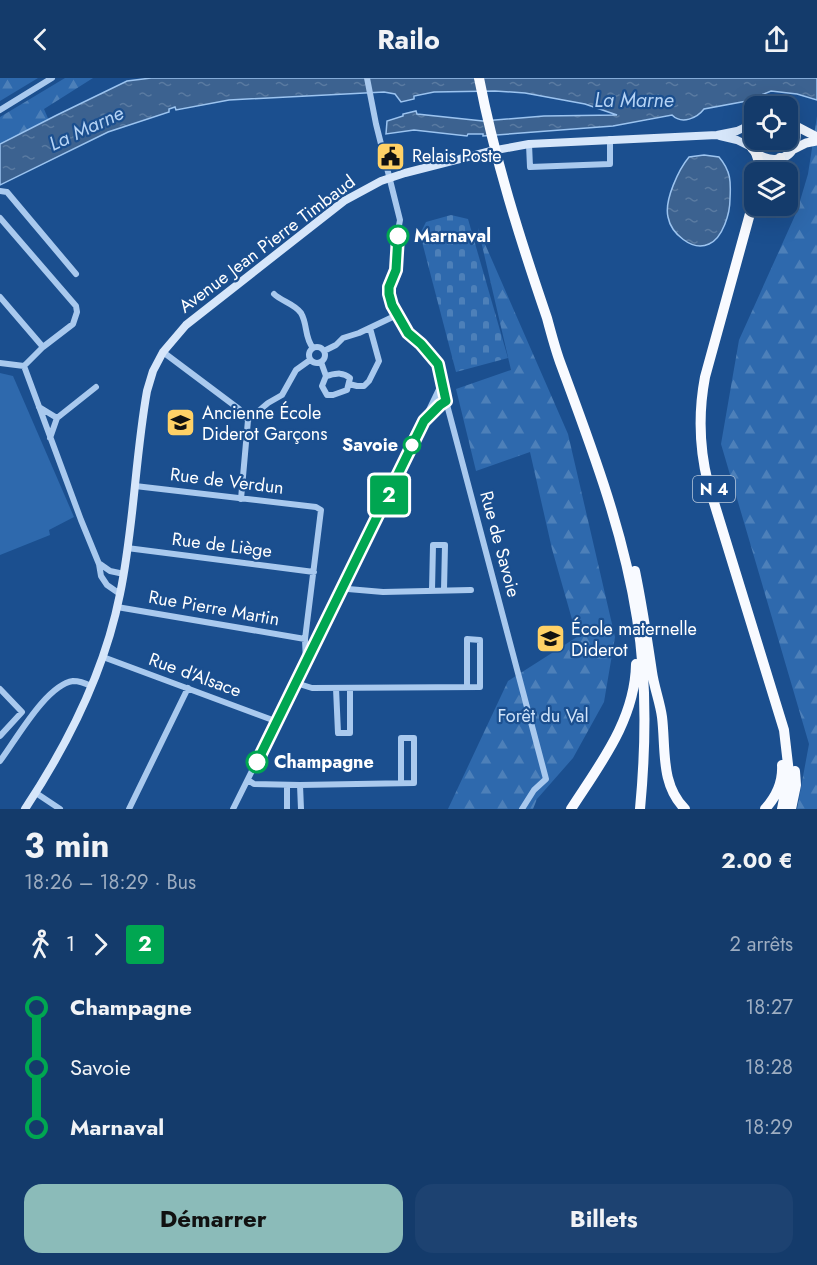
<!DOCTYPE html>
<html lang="fr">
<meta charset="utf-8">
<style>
body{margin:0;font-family:Jost,sans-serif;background:#1d4271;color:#f1f3f6;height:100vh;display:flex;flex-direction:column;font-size:22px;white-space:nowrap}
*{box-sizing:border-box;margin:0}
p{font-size:20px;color:#9dadc1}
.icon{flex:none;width:33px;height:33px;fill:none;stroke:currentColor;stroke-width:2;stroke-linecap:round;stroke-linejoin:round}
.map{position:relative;height:731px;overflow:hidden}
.side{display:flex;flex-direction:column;background:#143b6b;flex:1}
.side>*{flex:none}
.badge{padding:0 12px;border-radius:4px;font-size:21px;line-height:39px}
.buttons{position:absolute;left:744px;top:18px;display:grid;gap:12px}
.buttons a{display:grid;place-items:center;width:54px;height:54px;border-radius:12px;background:#143b6b;box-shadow:0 6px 24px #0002,0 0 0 2px #33557e;font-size:30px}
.map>.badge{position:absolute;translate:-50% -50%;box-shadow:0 0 0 3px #fff}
.legs{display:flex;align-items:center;gap:9px;height:66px;padding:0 24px;font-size:20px}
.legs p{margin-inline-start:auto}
.headline{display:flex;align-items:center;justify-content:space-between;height:102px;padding:0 24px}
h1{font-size:33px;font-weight:700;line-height:45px}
.primary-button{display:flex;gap:12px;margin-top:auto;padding:12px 24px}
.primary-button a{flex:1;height:69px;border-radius:18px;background:#8bbbb9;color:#111;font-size:24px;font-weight:700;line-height:69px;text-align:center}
.primary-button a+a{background:#1d4271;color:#f1f3f6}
ul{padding:0 24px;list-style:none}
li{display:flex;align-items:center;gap:21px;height:60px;font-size:22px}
li i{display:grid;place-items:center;width:9px;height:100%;margin:0 8px;background:currentColor}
li i::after{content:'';width:15px;height:15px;margin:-8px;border:4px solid;border-radius:50%;background:#143b6b}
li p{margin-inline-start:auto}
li:first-child i{background:linear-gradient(#0000 50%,currentColor 0)}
li:last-child i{background:linear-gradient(currentColor 50%,#0000 0)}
header{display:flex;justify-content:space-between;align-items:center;height:78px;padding:0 24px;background:#143b6b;font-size:27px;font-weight:700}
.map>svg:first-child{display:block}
.forest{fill:url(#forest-firs)}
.cemetery{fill:url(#cemetery-stones)}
.pitch{fill:#2e69ad}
.water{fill:url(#water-ripples);stroke:#9cc4f0;stroke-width:1.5}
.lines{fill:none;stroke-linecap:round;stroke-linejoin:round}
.minor{stroke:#a9c9ee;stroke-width:6}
.secondary{stroke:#d6e6fa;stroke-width:8}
.primary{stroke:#f0f6ff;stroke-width:9}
.trunk{stroke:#f8faff;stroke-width:10}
.line-1-casing{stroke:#fff;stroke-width:14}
.line-1{stroke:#00a651;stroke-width:9}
.stop-1-dot{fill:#fff;stroke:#00a651;stroke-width:3}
.labels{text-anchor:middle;stroke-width:4.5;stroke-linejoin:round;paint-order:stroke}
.shield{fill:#1b4f8f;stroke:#bbcadd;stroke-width:1.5}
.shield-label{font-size:16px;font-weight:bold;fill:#fff}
.poi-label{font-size:18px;fill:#fff;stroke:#1b4f8f;text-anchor:start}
.stop-label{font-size:18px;font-weight:bold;fill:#fff;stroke:#1b4f8f;text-anchor:start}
.street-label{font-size:18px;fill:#fff;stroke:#1b4f8f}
.park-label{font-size:18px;fill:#cfe3fa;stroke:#1b4f8f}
.water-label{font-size:20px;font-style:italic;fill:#b5d3f5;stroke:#1b4f8f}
</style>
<header><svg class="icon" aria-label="back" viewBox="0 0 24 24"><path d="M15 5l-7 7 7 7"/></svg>Railo<svg class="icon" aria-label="share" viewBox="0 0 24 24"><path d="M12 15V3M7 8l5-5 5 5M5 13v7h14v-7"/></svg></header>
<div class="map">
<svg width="817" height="731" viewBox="0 0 817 731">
<defs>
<pattern id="forest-firs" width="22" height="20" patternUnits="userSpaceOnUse" patternTransform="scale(1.5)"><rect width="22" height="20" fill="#2e69ad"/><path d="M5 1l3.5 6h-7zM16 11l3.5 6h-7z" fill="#4d80b9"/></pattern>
<pattern id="cemetery-stones" width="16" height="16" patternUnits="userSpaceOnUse" patternTransform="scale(1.5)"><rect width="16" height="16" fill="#2e69ad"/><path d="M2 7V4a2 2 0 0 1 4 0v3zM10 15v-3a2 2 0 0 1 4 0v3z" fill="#4d80b9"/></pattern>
<pattern id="water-ripples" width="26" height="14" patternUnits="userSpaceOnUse" patternTransform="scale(1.5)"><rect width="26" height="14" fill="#3c6290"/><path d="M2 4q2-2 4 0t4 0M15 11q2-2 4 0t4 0" fill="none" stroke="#597aa1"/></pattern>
</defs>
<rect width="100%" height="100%" fill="#1b4f8f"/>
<path class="forest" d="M0,0H38L0,23Z
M65,0H93L44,31L50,45L0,72V39Z
M817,38V731H797L809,666L721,366L739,262L797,133L808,96Z
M478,150L568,356L615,559L604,624L573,680L537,721L533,731H448L508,603L577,559L552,471L530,374L476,393L456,311L511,292Z"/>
<path class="cemetery" d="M451,137L468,141L508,280L456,294L420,156L426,144Z"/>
<path class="pitch" d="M0,295L13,298L74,439L49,452L50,457L0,477Z"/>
<path class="water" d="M151,0H817V22L797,16L771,13L747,23L704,31C697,40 682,47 672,37L613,48L483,58V56H468L467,58L414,52L386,56L387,43L403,38V36L416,33L417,36L483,43L544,38L617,37L585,26L525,15L495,13L434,14L414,18V21L401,24L395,16L384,14L229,22L176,32L175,29L169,31V34L108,54L0,107V66L57,37L127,3Z
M704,77L719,79C731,93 731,104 730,121C730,135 723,160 709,166C692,174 671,155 668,139C664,122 679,91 689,79Z"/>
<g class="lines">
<path class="minor" d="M367,0L376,46L400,142L398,153L396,192L389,209V216L392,227L408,255L421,265L438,286L447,319L445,325L440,327L427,340
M0,32L52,0
M529,66L530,89L610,86V61
M0,113L7,114L76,196
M0,140L76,228L77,234L73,246L43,269L24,288
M274,216C281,223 295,226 301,235C308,247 304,259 313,270
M0,219L43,269
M309 277a8 8 0 1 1 16 0a8 8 0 1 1-16 0Z
M324,273L336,267L343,260L359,255L399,236
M163,274L239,331L248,342
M321,284L326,298L322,308L327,317H333L347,312L350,300C342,293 335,296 326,298
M0,285L24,288
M24,288L81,442L99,486L101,498L107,507L120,516
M349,306L357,308H364L369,303L379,283L370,250
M446,323L546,701L534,712L522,731
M39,329L57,340L96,309
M50,360L57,340
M135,408L316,429L321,432L305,561L306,585
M241,421L248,342L268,325L282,317L296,292L310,282
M127,470L314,494
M100,486L110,493L124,496
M343,509L348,511L383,514L471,512
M432,512L433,467H445L444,512
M117,529L305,561
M103,579L278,644
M296,605L312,610L480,609V562L467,561V609
M336,610L338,655H350V610
M0,611L22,634L0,658
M0,683C16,662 46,607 73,603C79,603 85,605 91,608
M248,702L254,706L300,707L301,731
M287,707V731
M300,707L414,705V660H401V705
M36,715L60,731
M129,731L188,610
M233,731L354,488L442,305"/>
<path class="secondary" d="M720,58L737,62L751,69
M25,731C68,666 105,592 120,516C134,449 135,380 147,313L153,293L163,274L186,247L344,123L381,103L405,95L491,73L529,66L717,57L737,53L752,46"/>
<path class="primary" d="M754,42C729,78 792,100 796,60C797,51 794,44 788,39
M794,47L817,59
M792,72L806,65L817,63"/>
<path class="trunk" d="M479,0C495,82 520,161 547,240C551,255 555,270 560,284C591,368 623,451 637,540C647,603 646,668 640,731
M756,75L759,84V94
M769,94L780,80
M754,121L705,299C698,336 699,369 708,405L784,652L789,695L782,731
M635,493C642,527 647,560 652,594C654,609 660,624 662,639C666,671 660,706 685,731
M571,731C600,686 635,642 636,586
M765,731C776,719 783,704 782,687
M791,731L796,707L795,693"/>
</g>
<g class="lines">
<defs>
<path id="line-1" d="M257,684L424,343L440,327L446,323L438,286L421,266L408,255L392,227L389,216V209L396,192L398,158"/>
</defs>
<use href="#line-1" class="line-1-casing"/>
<use href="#line-1" class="line-1"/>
</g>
<defs>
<symbol id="civic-square" viewBox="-11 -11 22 22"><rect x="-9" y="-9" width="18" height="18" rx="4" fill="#ffd166" stroke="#1b4f8f"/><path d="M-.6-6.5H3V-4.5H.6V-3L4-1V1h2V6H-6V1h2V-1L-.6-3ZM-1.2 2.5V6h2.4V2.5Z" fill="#111"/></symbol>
<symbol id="school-square" viewBox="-11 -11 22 22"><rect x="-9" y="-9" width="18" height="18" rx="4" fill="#ffd166" stroke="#1b4f8f"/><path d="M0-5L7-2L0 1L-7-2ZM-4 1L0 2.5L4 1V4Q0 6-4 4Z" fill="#111"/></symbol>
</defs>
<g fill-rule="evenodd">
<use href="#civic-square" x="374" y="62" width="33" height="33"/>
<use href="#school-square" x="164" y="328" width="33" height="33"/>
<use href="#school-square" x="534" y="544" width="33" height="33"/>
</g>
<g class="stop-1-dot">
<circle cx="398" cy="158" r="10"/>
<circle cx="412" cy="367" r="8"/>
<circle cx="257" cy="684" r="10"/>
</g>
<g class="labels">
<rect class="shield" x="693" y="398" width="42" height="26" rx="4.5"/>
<g class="shield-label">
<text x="714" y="417">N 4</text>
</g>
<g class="poi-label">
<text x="412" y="84">Relais Poste</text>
<text x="202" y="341">Ancienne École<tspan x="202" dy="21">Diderot Garçons</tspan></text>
<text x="571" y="557">École maternelle<tspan x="571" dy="21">Diderot</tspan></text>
</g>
<g class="stop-label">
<text x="414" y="164">Marnaval</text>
<text x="398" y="373" text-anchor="end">Savoie</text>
<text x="274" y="690">Champagne</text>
</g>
<g class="street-label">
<text transform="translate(267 166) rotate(-37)" y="6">Avenue Jean Pierre Timbaud</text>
<text transform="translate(227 403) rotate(7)" y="6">Rue de Verdun</text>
<text transform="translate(500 466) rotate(75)" y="6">Rue de Savoie</text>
<text transform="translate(222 467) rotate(7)" y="6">Rue de Liège</text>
<text transform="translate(214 530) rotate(10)" y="6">Rue Pierre Martin</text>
<text transform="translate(195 597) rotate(20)" y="6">Rue d'Alsace</text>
</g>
<g class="park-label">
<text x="543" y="644">Forêt du Val</text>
</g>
<g class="water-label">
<text x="634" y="29">La Marne</text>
<text transform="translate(86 50) rotate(-25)" y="7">La Marne</text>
</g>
</g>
</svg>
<div class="buttons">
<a><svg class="icon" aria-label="locate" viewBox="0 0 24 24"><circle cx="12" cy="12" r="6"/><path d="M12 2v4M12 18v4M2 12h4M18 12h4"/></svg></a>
<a><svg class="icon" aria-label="layers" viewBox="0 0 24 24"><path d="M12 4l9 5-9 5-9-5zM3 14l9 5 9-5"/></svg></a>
</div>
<b class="badge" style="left:389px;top:417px;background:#00a651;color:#fff">2</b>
</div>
<section class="side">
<div class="headline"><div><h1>3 min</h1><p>18:26 – 18:29 · Bus</p></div><b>2.00 €</b></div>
<div class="legs"><svg class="icon" aria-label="walk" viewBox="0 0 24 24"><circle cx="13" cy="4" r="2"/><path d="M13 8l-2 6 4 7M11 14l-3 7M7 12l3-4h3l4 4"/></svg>1<svg class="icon" aria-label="forward" viewBox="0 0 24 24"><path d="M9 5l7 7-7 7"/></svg><b class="badge" style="background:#00a651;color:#fff">2</b><p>2 arrêts</p></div>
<ul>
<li><i style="color:#00a651"></i><b>Champagne</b><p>18:27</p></li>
<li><i style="color:#00a651"></i><span>Savoie</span><p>18:28</p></li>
<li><i style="color:#00a651"></i><b>Marnaval</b><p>18:29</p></li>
</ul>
<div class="primary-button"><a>Démarrer</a><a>Billets</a></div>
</section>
